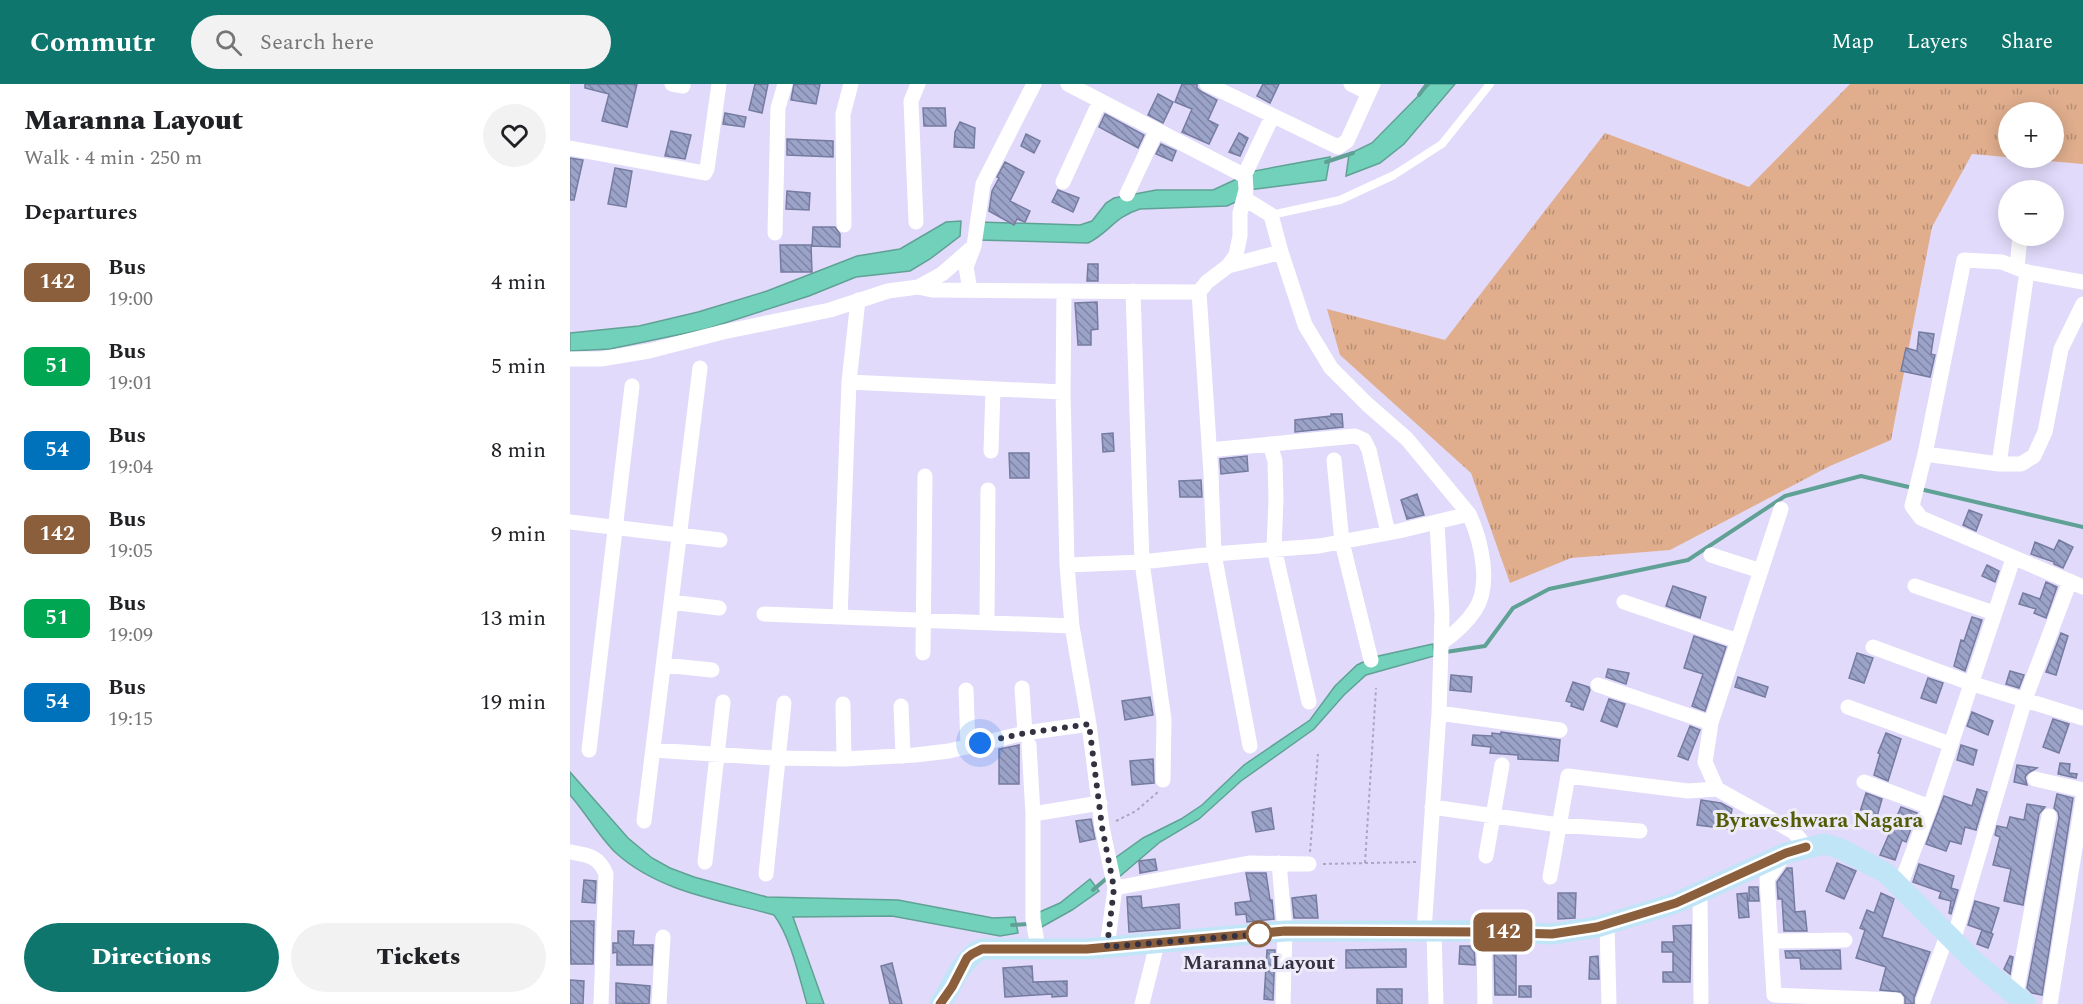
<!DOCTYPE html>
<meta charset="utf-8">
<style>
body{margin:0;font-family:Spectral,serif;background:#f2f2f2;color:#202124;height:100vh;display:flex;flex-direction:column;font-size:22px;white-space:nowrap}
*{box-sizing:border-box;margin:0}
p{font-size:20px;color:#757577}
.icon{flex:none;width:33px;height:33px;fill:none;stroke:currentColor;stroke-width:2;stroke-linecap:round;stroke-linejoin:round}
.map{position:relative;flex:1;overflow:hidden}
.sheet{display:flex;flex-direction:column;background:#fff;width:570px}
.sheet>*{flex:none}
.badge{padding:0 12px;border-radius:9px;font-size:21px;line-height:39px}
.fabs{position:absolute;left:1428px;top:18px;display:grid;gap:12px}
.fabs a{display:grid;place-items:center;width:66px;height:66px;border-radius:50%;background:#fff;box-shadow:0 3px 15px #0003;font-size:30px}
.you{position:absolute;width:30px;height:30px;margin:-15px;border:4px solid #fff;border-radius:50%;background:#1a73e8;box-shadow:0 0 0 9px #1a73e833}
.map>.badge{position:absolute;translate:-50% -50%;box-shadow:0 0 0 3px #fff}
h2{padding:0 24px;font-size:22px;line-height:54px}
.round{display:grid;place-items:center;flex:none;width:63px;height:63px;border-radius:32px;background:#f2f2f2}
.summary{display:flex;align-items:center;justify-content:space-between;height:102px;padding:0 24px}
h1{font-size:28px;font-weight:800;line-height:45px}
.button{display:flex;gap:12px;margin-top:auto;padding:12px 24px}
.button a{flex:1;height:69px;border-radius:36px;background:#0f766e;color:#fff;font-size:24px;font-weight:800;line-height:69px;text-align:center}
.button a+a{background:#f2f2f2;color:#202124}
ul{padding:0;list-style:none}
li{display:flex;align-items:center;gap:18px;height:84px;padding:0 24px}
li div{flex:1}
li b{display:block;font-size:22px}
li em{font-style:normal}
li .badge{min-width:66px;font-weight:700;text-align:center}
header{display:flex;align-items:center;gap:36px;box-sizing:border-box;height:84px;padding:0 30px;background:#0f766e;color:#fff}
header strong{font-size:28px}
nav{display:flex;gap:33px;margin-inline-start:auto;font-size:21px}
.search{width:420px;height:54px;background:#f2f2f2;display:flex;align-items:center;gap:15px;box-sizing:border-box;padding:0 21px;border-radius:33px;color:#757577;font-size:22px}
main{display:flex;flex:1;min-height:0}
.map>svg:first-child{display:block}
.grass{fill:url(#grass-tufts);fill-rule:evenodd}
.water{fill:#72d1ba;stroke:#60a196;stroke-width:1.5}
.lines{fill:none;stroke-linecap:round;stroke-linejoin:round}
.stream{stroke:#60a196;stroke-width:4}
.building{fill:url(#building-back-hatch);stroke:#757ca0;stroke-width:1.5}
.path{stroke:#aca6c1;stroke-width:2;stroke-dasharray:3 3;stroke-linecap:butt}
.lane{stroke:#fff;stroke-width:8}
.street{stroke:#fff;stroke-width:15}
.secondary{stroke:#bfe5f7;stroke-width:21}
.line-casing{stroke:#fff;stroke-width:14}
.line{stroke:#8b5e3c;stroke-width:9}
.walk{stroke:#353141;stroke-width:6;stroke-dasharray:0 10.8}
.stop-dot{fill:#fff;stroke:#8b5e3c;stroke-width:3}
.labels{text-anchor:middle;stroke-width:6;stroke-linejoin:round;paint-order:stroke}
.stop-label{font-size:20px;font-weight:bold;fill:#353141;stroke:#edeafa}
.neighbourhood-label{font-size:21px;font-weight:bold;fill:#535b05;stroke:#edeafa}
</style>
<header>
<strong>Commutr</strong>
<div class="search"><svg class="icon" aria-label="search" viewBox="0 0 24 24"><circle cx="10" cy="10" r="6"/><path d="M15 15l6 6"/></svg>Search here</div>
<nav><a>Map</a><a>Layers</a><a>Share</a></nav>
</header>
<main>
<section class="sheet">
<div class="summary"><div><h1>Maranna Layout</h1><p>Walk · 4 min · 250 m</p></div><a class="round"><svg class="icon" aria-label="heart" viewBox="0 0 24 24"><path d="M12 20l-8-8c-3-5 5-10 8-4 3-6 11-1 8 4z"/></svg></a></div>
<h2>Departures</h2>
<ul>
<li><span class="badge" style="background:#8b5e3c;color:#fff">142</span><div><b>Bus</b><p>19:00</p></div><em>4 min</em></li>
<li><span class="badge" style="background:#00a651;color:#fff">51</span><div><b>Bus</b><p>19:01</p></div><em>5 min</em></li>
<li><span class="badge" style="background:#0072bc;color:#fff">54</span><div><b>Bus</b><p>19:04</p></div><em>8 min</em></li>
<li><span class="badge" style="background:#8b5e3c;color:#fff">142</span><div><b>Bus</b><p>19:05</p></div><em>9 min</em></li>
<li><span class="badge" style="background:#00a651;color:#fff">51</span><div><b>Bus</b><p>19:09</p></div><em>13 min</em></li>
<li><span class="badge" style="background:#0072bc;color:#fff">54</span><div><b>Bus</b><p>19:15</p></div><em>19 min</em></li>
</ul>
<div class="button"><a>Directions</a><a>Tickets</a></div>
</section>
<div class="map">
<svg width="1513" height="920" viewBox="0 0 1513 920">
<defs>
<pattern id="grass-tufts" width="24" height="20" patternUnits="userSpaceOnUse" patternTransform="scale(1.5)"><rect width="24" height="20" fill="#e0ae8d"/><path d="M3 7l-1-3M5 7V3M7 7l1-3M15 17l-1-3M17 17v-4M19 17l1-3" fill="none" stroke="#b68e75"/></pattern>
<pattern id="building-back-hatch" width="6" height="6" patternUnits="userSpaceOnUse" patternTransform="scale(1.5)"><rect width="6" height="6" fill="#9ba3c9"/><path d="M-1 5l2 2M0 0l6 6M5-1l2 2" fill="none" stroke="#7f85a5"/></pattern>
</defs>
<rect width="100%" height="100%" fill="#e1dafa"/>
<path class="grass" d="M1280,0H1513V80L1402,70L1362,143L1321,356L1260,382L1100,466L1001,474L940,499L901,389L770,271L757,225L875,256L1035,49L1179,103ZM1438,28H1484V74H1438Z"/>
<path class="water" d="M860,0H885L834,60L810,79L776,92L779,70L802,59Z
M760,73L756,96L679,106V88Z
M669,94L670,116L657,122L570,125C544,133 539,149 518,159L408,156L409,138L510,141L522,137L536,119L544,114L586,106H643Z
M391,137L390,152L360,175L340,187L286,193L239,212L136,245L40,265L0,267V249L69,242L128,228L197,207L287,172L330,165L376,138Z
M863,560L864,572L796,591L774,611L744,645L671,697L629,735L590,758L549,793L541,777L573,754L611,735L632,721L674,681L740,636L765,602L787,581L804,573Z
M0,688L58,754L82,774L100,784L124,793L197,813L328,816L423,834L445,833L448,849L430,852L322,832L223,833L254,920H237C229,893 221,854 204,831C150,816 89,808 46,769C30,754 16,729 0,711Z
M520,795L529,807L502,826L468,845L465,830L490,819Z"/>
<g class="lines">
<path class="stream" d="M849,11L857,0
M756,78L783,69
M1350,405L1513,443
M876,568L915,562L943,524L979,505L1118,476L1215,412L1291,392L1343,404
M523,806L537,794
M442,841L459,840"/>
</g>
<path class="building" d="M15,0H67L57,43L32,37L39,10L15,4Z
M185,0H198L192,29L179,26Z
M224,0H250L246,20L221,16Z
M612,0H627V4L632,8L647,16L638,36L648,41L639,60L612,48L622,25L605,18Z
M693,0H709L700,19L687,12Z
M588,10L603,18L593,39L578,31Z
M353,24H375L376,42H354Z
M155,29L176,33L174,43L153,40Z
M535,30L574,51L568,64L529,43Z
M390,38L405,44L404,64L384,63L385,48Z
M101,47L121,51L115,75L95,72Z
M669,49L678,54L670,72L659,68Z
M456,50L470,57L464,69L451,62Z
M217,55L263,57V73L217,71Z
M591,60L606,67L602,77L586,70Z
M0,74L13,76L4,116H0Z
M435,78L454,88L440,117L460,127L455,138L447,135L444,141L419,127L422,107L429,94L427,93Z
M45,84L62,87L56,123L38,120Z
M488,106L509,114L503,128L482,118Z
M217,107L240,109L239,126L216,125Z
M243,143H265L270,150V163L242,162Z
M210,161H241L242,188H211Z
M518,180H528V197H517Z
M527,218L528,245L521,246V261H508L505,219Z
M1349,248L1364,250L1361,270L1365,271L1360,293L1331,287L1336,264L1347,267Z
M761,330H772L773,343L725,348V336L761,332Z
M543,349L544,367L533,368L532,350Z
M439,369H459V394H440Z
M677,372L678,387L651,390L650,375Z
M631,396L632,413H610L609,397Z
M847,410L854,431L837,435L831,416Z
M1399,426L1412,431L1406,447L1393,441Z
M1489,456L1503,463L1493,484L1484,480V478L1461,470L1465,458L1484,466Z
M1417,481L1429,487L1425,498L1412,492Z
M1476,498L1487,503L1476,534L1464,529L1466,525L1449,520L1453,509L1470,515Z
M1103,502L1136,513L1130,534L1096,522Z
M1402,533L1412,536L1395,587L1384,582L1391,556L1394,557Z
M1491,549L1498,552L1486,591L1476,588Z
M1124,552L1156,563L1135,627L1122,622L1133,590L1114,584Z
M1287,569L1303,574L1294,599L1279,594Z
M1038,585L1059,589L1056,600L1036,593Z
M1440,587L1454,591L1449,604L1436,600Z
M881,591L902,593L901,608L880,606Z
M1168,593L1198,603L1195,613L1165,603Z
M1358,594L1373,599L1366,619L1351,614Z
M1003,598L1019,603L1020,606L1013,626L1001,622L1002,619L996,617Z
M580,613L583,631L555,636L552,617Z
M1039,615L1055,620L1047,643L1031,637Z
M1402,628L1423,637L1418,651L1397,642Z
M1483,635L1499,640L1489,669L1473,663Z
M1120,642L1130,646L1118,676L1108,672Z
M931,648L990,656L988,677L948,675V671L920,669L921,663L902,661L903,651L922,652V649L931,650Z
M1316,649L1331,655L1318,697L1304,691L1310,670L1308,669Z
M449,661V700H429V665Z
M1391,661L1407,666L1403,681L1387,676Z
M583,675L584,699L562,701L560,677Z
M1490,679L1500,680L1499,689L1507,690L1506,694L1488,690Z
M1447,681L1467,684L1458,689L1455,693L1457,701L1444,698Z
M1407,705L1417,708L1406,746L1395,743L1391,760L1380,757L1376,767L1356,760L1374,712L1402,722Z
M1296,709L1312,715L1306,736L1289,731Z
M1487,710L1503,714L1472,911L1462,909L1457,904L1489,734L1488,728L1484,724Z
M1131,716L1151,719L1162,725L1159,745L1127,741Z
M1457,720L1475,723L1469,730L1453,821L1434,817L1441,785L1423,781L1430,753L1425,751L1427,742L1437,744L1440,733L1454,736Z
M1331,723L1347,729L1336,758L1332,756L1325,776L1310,771Z
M701,724L704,745L686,748L682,728Z
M521,735L525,755L510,758L506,737Z
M585,775L587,786L570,789L569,777Z
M1267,779L1286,787L1274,815L1256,807Z
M1349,780L1384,792L1381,804L1388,806L1381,830L1379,829L1381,817L1369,814L1371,808L1343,798Z
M1217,784H1222L1225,828L1235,827L1237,847H1214L1212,815H1208L1207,798Z
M676,789H696L700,816H702L704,835L677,838L676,830L666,831L665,819L681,817Z
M14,796L26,797L25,819L12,818Z
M1179,803H1188L1189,817H1179Z
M988,809H1006L1005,834L988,835Z
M1177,809L1179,833L1169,834L1167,810Z
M1311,809L1324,815L1312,853L1360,868L1344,914V920H1335V913L1331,908L1310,906L1316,883L1286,874L1295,846L1290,844L1297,826L1304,829Z
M746,811L748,834H724L722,814Z
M571,812L572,824L609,820L610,844L559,848L557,813Z
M1405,817L1429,824L1421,849L1398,841Z
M0,837H24L23,880H1Z
M1121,841L1120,898H1093V888H1103V868H1092V858H1104L1103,842Z
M1412,846L1423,850L1418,864L1407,860Z
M48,847H64L63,861H83L82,881H47V868L43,869V859H48Z
M890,862H904L905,881L889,880Z
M924,862H946V911H925Z
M836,865V883L776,884V866Z
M697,866H705L703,916L694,915Z
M1270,866L1271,885H1231L1230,874H1216L1215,867Z
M1028,872L1029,895H1019L1020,873Z
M1440,872L1443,873L1440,890L1434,885Z
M322,879L332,920H320L311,882Z
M462,882L463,898L497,897V912L482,913V910L435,913L433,884Z
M0,896L14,897L13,920H0Z
M46,899L80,902L79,920L46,919Z
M949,902H961V913H949Z
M807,905H832V920H807Z"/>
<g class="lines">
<path class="path" d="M546,737L566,727L588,708
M740,768L748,670
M795,779L806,604
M753,780L846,778"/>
<path class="lane" d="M701,131L770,116L824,91L872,60L920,0"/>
<path class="street" d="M102,0L113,2
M498,0L675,92
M637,0L768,63L777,57L803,0
M781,0L799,9
M0,64L135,89L137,85L149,0
M493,98L530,17
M557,110L587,46
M675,115L701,131L711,168
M346,138L341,17L348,0
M274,141L273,30L281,0
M205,149L208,24L215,0
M658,182L711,168L735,241L761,284L797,320L837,355L899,430
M1447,184L1450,152
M1513,198L1457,188L1432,178L1394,176L1355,370L1342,422L1351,434L1513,503
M348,203L362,206L629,208
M400,206L396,183L404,162L413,100L464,0
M494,207L493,308L497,481L502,542L519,640L532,743L545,804
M563,207L572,478L594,636L593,696
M0,275H31L79,267L153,248L260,226L318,207L348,203L372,190L404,162
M279,298L493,308
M700,360L705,377L706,416L704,464L739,618
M639,366L785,352L794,356L799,366L818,449
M421,367L423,305
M1355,370L1429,380L1457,188
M764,376L772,458L801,576
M1429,380H1451L1464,372L1475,348L1491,265L1513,220
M1211,425L1141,639L1135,678L1147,705L1224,748L1236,763
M0,438L150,456
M1141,471L1191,487
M497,481L572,478L644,470L749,462L829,447L899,430C911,456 922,501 905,526C896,540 884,550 871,559
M1345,502L1424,529
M101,518L149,524
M1054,518L1168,557
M194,530L502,542
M270,533L279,298L288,216
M417,538L418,406
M1303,563L1400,599L1513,634
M353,569L355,392
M93,581L142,586
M1028,601L1141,639
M452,604L455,649
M396,606L398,663
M273,620L274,675
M331,622L333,672
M1278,623L1380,660
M869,629L990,646
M459,661L463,730
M680,662L644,470L641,390L629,208L637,198L658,182L666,171L670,152V129L676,106L675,90L702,33
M19,666L62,302
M83,666L203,674L274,675L345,671L379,667L455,649L519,640
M1465,695L1513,706
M1294,698L1360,723
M862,723L989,741L1070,747
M74,737L130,284
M0,768C18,771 29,772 36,790L31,920
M1215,770L1197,795L1204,911L1326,916L1325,920
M916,772L932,681
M135,778L153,618
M709,779L715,847L713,920
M196,790L214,619
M980,793L998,692L1118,707L1147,705
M1330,802L1360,723L1443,475
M1130,808L1131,917
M1037,840L1039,920
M854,847L869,629L872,531L867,439
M864,847L866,920
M914,847L915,920
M1384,854L1455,615L1500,497
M1201,857L1275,856
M537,863L545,804L679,779L739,780
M468,864L463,835V730L530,719
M1446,910L1479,732
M1353,917L1378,849
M89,920L93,853
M572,920L587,860
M1480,920L1513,714"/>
<path class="secondary" d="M370,920C383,902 391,874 412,865H517L715,847H914L982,850L1027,843L1106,819L1216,769L1254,760L1271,765L1316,789L1405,878L1456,920"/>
</g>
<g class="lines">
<defs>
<path id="line" d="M370,920L382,903L397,874L402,870L412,865H517L715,847L914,848L982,850L1027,843L1106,819L1216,769L1236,763"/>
</defs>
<use href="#line" class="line-casing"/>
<use href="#line" class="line"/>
<path class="walk" d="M410,659L455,649L519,640L532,743L544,804L537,863L689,850"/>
</g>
<circle class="stop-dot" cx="689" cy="850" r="12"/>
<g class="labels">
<g class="stop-label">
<text x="689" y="885">Maranna Layout</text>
</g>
<g class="neighbourhood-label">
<text x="1249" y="743">Byraveshwara Nagara</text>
</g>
</g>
</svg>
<div class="fabs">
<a>+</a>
<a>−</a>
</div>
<div class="you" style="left:410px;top:659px"></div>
<b class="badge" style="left:933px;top:848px;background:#8b5e3c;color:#fff">142</b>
</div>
</main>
